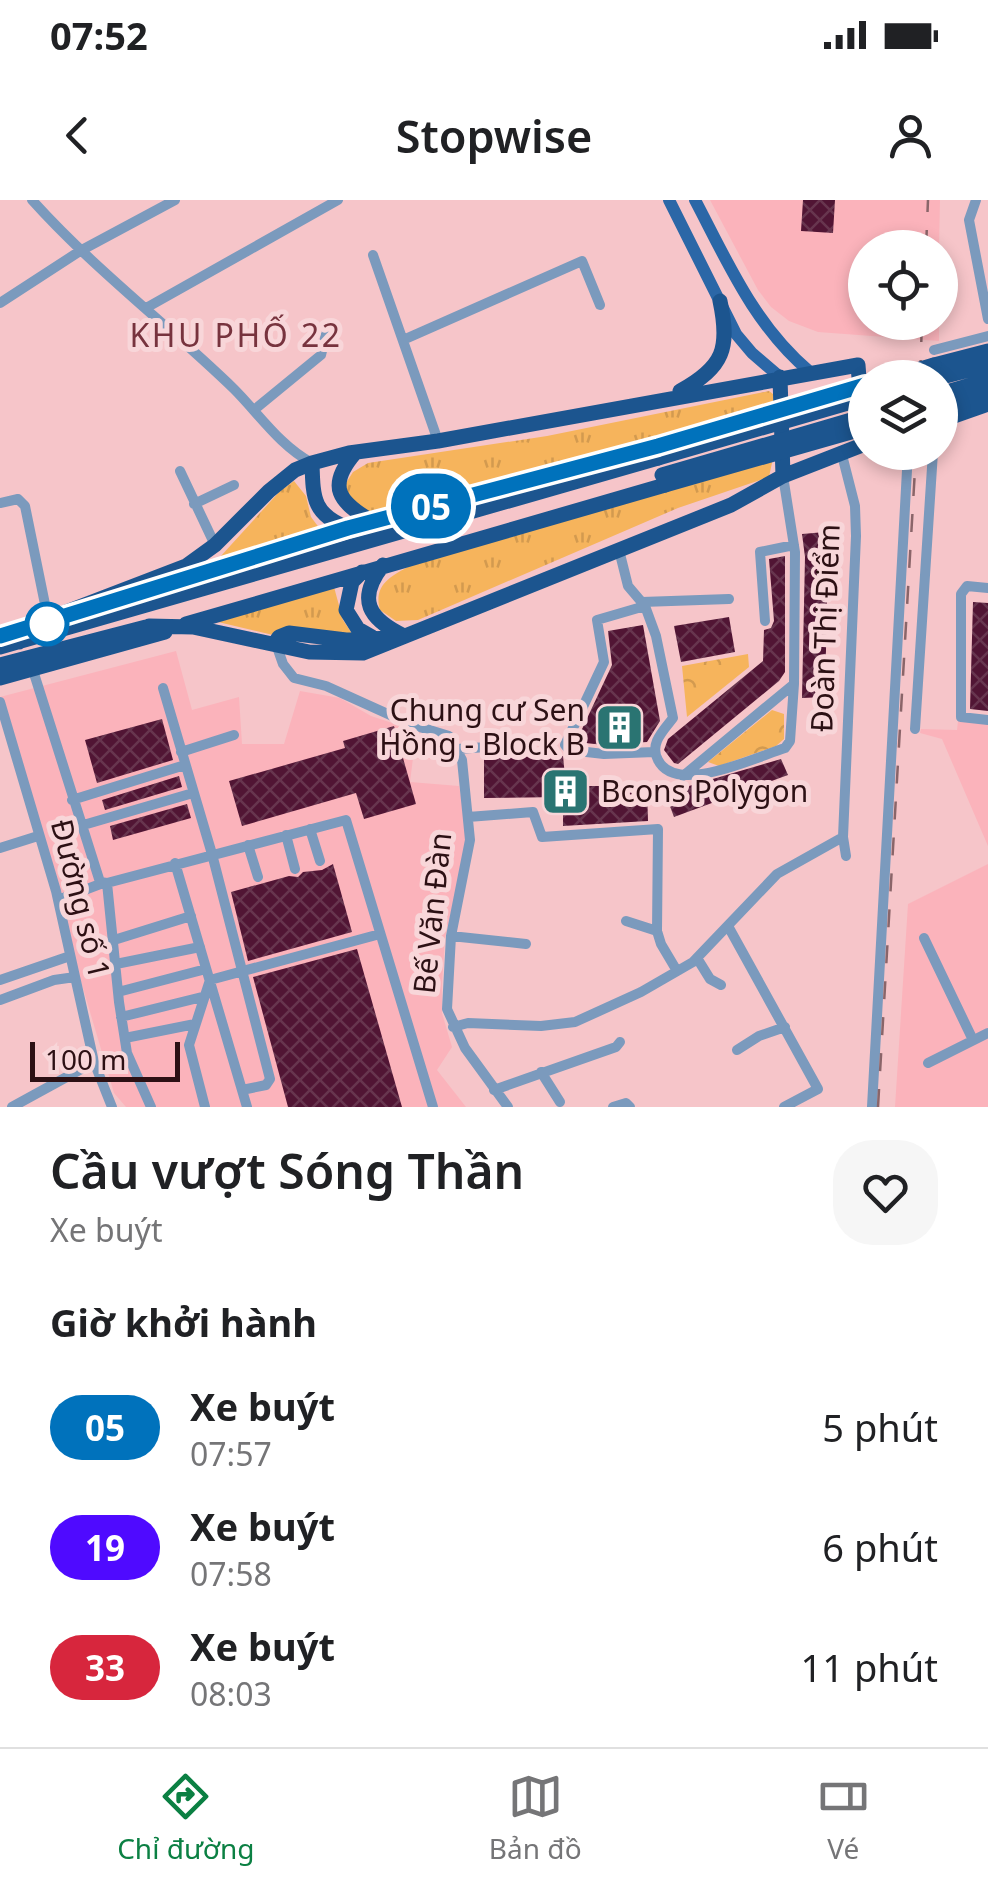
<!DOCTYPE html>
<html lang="vi">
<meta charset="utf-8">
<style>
body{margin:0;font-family:"Noto Sans",sans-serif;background:#f6f6f6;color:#202124;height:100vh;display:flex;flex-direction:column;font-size:38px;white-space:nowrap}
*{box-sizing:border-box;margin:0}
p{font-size:32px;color:#757577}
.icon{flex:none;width:55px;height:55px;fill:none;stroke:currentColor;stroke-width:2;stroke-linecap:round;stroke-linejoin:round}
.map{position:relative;height:907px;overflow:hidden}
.side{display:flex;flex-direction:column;background:#fff;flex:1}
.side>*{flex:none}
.badge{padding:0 20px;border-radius:32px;font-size:35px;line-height:65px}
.controls{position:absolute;left:848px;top:30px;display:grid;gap:20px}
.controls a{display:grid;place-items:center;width:110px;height:110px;border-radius:50%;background:#fff;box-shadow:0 5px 15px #0003;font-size:50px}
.scale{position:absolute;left:30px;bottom:25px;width:150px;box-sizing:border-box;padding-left:10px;border:5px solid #2c1014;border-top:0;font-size:28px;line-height:35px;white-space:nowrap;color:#2c1014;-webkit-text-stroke:8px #f8d6d9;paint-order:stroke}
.map>.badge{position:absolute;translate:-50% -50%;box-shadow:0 0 0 5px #fff}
h2{padding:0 50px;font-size:38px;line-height:90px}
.round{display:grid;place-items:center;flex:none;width:105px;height:105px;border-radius:40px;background:#f6f6f6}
.summary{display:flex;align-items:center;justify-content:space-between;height:170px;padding:0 50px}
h1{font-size:48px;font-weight:600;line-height:75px}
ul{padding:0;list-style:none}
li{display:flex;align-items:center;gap:30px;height:120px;padding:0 50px}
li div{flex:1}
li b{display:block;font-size:38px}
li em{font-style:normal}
li .badge{min-width:110px;font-weight:700;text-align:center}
.status{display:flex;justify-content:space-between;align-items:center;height:70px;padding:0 50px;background:#fff;direction:ltr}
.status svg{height:28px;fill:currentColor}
header{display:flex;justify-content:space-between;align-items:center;height:130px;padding:0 50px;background:#fff;font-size:45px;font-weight:600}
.tab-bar{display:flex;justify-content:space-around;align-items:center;height:140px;border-top:2px solid #e0e0e0;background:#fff;font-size:28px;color:#757577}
.tab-bar a{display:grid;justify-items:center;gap:5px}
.tab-bar .on{color:#0b8043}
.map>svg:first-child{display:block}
.built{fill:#fbb3bb}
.grass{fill:url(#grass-tufts)}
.park{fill:url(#park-crowns)}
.building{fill:url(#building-cross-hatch)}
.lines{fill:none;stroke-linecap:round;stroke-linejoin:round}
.minor{stroke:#7b9abd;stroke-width:10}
.major{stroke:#2b67a7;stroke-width:12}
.highway{stroke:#1c558f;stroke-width:15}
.rail{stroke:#8a6569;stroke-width:2.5;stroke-dasharray:18 18;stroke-linecap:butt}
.highway-bridge{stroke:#1c558f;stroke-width:15}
.line-casing{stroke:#fff;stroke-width:22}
.line{stroke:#0072bc;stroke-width:15}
.stop-dot{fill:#fff;stroke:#0072bc;stroke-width:5}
.labels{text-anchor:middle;stroke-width:10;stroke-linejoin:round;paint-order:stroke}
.street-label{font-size:30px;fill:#2c1014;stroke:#f8d6d9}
.poi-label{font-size:30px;fill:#2c1014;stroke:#f8d6d9;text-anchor:end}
.neighbourhood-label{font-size:32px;letter-spacing:2.5px;fill:#77333e;stroke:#f8d6d9}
</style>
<div class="status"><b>07:52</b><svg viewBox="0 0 49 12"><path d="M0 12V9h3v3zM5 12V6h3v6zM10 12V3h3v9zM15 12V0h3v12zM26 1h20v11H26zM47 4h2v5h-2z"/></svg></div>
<header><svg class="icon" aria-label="back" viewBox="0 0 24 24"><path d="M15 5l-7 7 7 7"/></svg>Stopwise<svg class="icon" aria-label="person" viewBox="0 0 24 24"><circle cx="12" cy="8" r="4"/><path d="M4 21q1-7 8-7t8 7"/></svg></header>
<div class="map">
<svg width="988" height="907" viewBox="0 0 988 907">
<defs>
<pattern id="grass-tufts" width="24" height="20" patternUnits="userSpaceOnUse" patternTransform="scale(2.5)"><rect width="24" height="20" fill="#f6b45c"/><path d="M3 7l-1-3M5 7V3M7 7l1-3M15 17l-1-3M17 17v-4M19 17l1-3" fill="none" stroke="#d39a4f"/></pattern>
<pattern id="park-crowns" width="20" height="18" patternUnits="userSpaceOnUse" patternTransform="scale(2.5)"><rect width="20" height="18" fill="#f6b45c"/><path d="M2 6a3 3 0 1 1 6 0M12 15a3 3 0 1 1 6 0" fill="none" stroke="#d39a4f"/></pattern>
<pattern id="building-cross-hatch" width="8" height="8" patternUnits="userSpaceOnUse" patternTransform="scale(2.5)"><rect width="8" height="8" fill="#511534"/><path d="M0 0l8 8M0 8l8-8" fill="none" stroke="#67354e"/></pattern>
</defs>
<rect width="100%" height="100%" fill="#f6c5c9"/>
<path class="built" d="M710,0H940L939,47L865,48V122L939,123V141L818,132L789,121L771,107L758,90Z
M176,451L192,510L239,497L242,544H284L300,491L340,498L371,516L441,539L454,550L458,561L413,558L410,582L459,586L463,607L467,644L445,738L442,784V813L452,847L437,870L466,907H126L114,893L0,508V497Z
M958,521L988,522V646L942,539L920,533L921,529L957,530Z
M988,664V907H895L908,704Z"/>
<path class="grass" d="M769,191L773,194L774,204C688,229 602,254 516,279C475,291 399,319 358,311L344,286L353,272L368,263L547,236Z
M773,258L769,277L678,308L418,420L396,421L380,410C373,386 390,376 410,366Z
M294,281L306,296L311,317L323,333L210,368L280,291Z
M334,387L343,420L355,438L273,435L218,422Z"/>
<path class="park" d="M748,454L749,467L687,517L682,466Z
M772,510L784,514V539L776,546L719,566L708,562Z"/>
<path class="building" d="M803,0H835L833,33L801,31Z
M825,332L828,354L825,497L802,498L805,357L802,334Z
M785,356V472L779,481L678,564L674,563L664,550L668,539L763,461L764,430L771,428L774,421L769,359Z
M973,402L988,403V511L970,509Z
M729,417L735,452L681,462L674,426Z
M643,425L660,521L647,542L604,545L576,542L612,465L608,431Z
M162,519L173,560L97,583L85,540Z
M394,526L416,604L364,619L356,593L242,626L229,581L345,548L343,541Z
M563,556L566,586H647L648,621L563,626V597L484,598V557Z
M781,559L788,575L674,617L665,593Z
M179,576L182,587L105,610L102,600Z
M187,604L191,618L113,640L110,626Z
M333,664L352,732L248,761L231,692L289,676L298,677L303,672L322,670Z
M357,749L402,907H288L253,777Z"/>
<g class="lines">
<path class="minor" d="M32,0C94,69 168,125 234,189C259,214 280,246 312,263
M976,0L969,20L988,119
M373,55L438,241
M0,103L80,51L175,0
M146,108L338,0
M403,140L582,61L600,105
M934,150L988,136
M254,210L321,155L327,130
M841,251L855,306L856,336L843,637L846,656
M180,271L215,345
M0,303L18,299L25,306L48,419
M194,304L234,285
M619,350L628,386L645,406L656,436L673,518C663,531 649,544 658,560C676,596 756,557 785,548L790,541L794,484L795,352L783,276
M988,388L967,386L961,394V517L988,520
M642,402L729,399
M645,406L597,420L604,462L565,545L569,550L604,554L654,552
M765,421L760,352L794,345
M276,444L283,464L294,478L326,486L410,524L449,536L462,560L470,640L451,736L447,809L465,848L508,907
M31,464L100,682L107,683L346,620L433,907
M163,488L212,654L270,879L266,885L242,890
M0,502L56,691L94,862L112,907
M915,529L933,252
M457,549L517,545
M181,552L234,535
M683,576L794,484
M72,600L185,565
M468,617L533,612L542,637L658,629L657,731L661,744L677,771
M80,626L193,593
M310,629L320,661
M286,635L295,669
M248,645L258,677
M0,648L38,636
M175,663L247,907
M107,683L119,802L127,853L151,907
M58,700L103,683
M626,721L657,731
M728,726L818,889L784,907
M451,736L526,744
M924,738L973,840
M114,740L191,716
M697,758L710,779L721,785
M116,764L200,747
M0,780L70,756
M118,792L206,769
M0,800L54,780L75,777
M121,817L202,797
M453,827L468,823L541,826L575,822L641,792L693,762L777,674L843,637
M125,838L195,824
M737,850L759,836L785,827
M928,863L988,833
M541,872L560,902
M494,890L616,847L620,842
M12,907L94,862
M205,907L189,845L210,780L380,734
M613,907L626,903L630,907
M872,907L908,252"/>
<path class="major" d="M669,0L736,134L752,153L780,177
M695,0C728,63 755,126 810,172"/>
<path class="highway" d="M934,165L988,151
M780,177L783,276
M938,178L988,165
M680,191C724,167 730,148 720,101
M940,194L988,180
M940,206L988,193
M940,221L988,204
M355,253C326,287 339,302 373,322
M312,263C313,299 313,315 350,329
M383,365C356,400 369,419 404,436
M362,372L352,382L346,410L358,429L372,437
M138,395L349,328L657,246
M186,424L665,285
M149,426L193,427L309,452L363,453L731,305L783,276L865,244
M0,436L30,429
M19,442L48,419L186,366L215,345L269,291L295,270L312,263L349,253L438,241L858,165L864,244
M275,443L279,437L289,433L346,440L391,438
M0,447L658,258
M0,465L146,427
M0,478L165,432"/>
<path class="rail" d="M926,48L928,0
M920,178L922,122
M878,907L916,252"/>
<path class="highway-bridge" d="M890,178L934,165
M657,246L865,185
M658,258L865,198
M662,275L865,216
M665,285L865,228"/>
</g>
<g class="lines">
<defs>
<path id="line" d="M0,436L348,328L658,246L865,185"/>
</defs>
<use href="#line" class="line-casing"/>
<use href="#line" class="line"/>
</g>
<defs>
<symbol id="building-square" viewBox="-11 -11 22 22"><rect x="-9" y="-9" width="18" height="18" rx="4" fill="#2a7472" stroke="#f8d6d9"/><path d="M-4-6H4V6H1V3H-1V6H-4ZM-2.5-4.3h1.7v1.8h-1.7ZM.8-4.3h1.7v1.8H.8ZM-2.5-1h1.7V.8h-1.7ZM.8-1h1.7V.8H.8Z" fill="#fff"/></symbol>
</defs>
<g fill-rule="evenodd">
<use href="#building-square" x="592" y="500" width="55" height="55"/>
<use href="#building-square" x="538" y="564" width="55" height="55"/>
</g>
<circle class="stop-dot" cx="47" cy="424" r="20"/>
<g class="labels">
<g class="street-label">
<text transform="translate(826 428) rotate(-88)" y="10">Đoàn Thị Điểm</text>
<text transform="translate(80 699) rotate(76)" y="10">Đường số 1</text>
<text transform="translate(433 713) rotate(-84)" y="10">Bế Văn Đàn</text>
</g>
<g class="poi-label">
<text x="585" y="521">Chung cư Sen<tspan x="585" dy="34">Hồng - Block B</tspan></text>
<text x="601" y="602" text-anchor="start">Bcons Polygon</text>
</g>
<g class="neighbourhood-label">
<text x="236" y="147">KHU PHỐ 22</text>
</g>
</g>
</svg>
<div class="controls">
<a><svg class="icon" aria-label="locate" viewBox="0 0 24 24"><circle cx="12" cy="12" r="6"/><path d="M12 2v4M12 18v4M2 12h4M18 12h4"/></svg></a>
<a><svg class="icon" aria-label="layers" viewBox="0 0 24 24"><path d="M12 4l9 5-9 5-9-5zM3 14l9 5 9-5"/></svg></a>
</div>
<div class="scale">100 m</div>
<b class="badge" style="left:431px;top:306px;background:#0072bc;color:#fff">05</b>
</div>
<section class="side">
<div class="summary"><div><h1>Cầu vượt Sóng Thần</h1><p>Xe buýt</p></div><a class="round"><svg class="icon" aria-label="heart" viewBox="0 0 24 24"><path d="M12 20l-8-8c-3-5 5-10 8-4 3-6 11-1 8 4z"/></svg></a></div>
<h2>Giờ khởi hành</h2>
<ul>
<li><span class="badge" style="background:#0072bc;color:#fff">05</span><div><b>Xe buýt</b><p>07:57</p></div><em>5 phút</em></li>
<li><span class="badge" style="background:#4f0aff;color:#fff">19</span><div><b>Xe buýt</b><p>07:58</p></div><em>6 phút</em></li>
<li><span class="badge" style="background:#d7263d;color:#fff">33</span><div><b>Xe buýt</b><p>08:03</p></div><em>11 phút</em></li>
</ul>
</section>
<nav class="tab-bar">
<a class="on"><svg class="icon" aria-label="directions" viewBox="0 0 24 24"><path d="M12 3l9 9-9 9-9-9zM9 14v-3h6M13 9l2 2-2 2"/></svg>Chỉ đường</a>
<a><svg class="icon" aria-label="map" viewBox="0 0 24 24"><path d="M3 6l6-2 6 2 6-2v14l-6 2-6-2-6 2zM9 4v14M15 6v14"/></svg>Bản đồ</a>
<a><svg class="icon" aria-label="tickets" viewBox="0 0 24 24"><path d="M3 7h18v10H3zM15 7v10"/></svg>Vé</a>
</nav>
